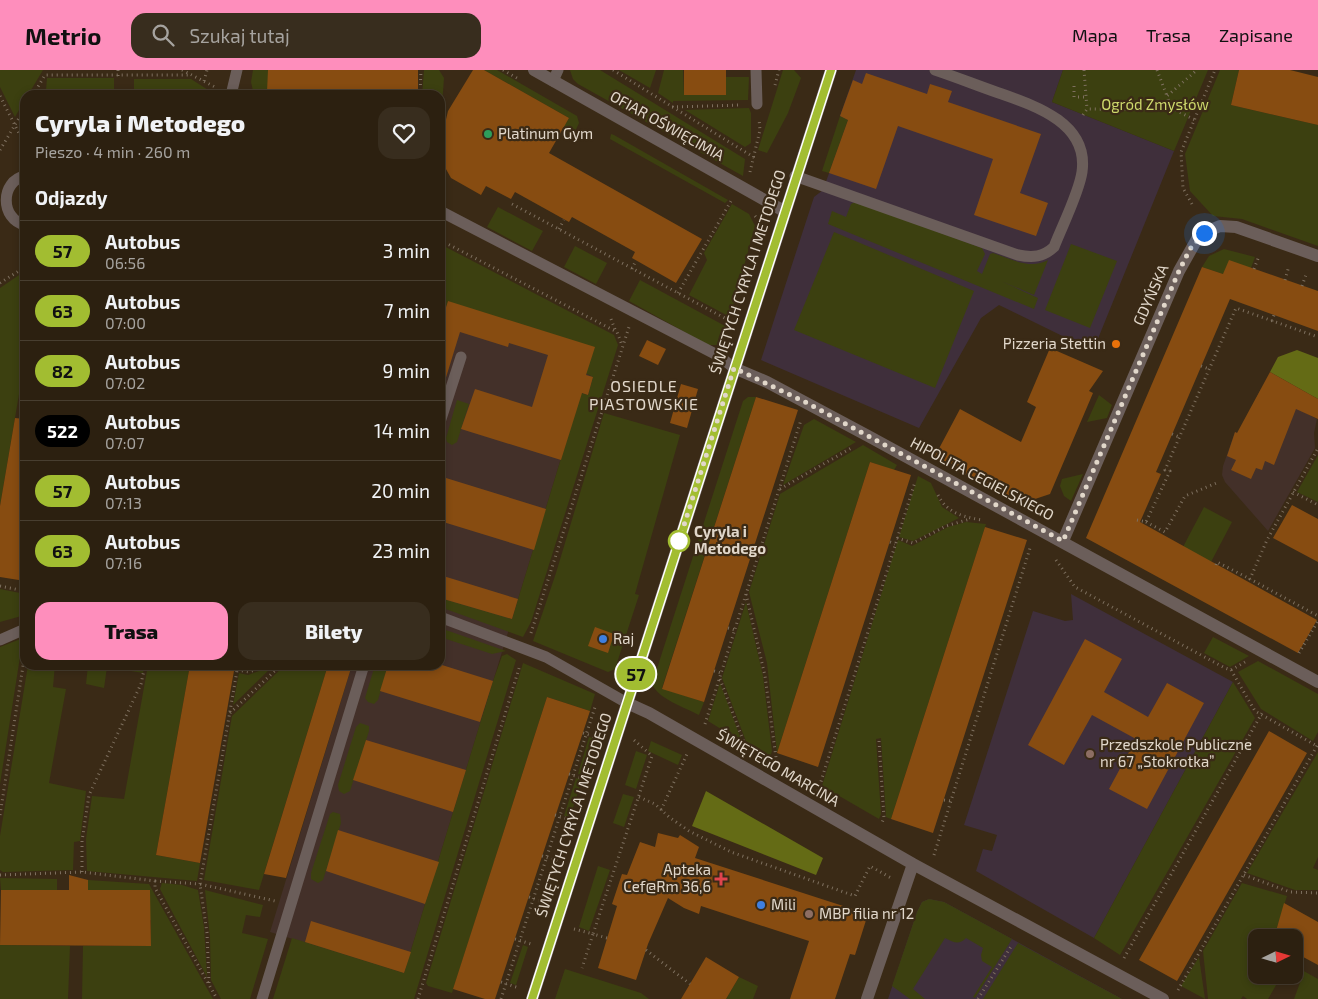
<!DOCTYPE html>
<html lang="pl">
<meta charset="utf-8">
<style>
body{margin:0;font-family:"Exo 2",sans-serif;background:#382d1e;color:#f1f3f6;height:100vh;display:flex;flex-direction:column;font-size:19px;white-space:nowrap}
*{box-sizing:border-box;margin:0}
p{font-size:16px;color:#a6a39f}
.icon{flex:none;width:28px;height:28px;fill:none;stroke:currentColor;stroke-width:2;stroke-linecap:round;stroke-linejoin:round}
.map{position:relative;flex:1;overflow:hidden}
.side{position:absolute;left:20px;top:20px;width:425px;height:580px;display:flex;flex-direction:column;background:#2c2010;border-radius:15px;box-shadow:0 2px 8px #0003,0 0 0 1px #483e30}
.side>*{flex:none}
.badge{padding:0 10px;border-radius:16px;font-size:18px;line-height:32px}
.needle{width:32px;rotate:85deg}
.tools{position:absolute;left:1248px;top:859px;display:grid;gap:10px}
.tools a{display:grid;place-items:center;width:55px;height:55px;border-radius:10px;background:#2c2010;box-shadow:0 2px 8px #0003,0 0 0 1px #483e30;font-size:25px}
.you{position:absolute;width:25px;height:25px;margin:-12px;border:4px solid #fff;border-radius:50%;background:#1a73e8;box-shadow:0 0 0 8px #1a73e833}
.map>.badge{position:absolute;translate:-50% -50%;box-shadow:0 0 0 2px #fff}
h2{padding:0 15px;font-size:19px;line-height:45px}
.round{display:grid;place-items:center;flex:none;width:52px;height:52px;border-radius:15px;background:#382d1e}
.headline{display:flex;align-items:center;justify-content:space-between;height:85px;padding:0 15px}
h1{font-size:24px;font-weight:800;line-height:38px}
.action{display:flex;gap:10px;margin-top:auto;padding:10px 15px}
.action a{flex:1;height:58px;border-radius:15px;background:#fe8ebc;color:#111;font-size:20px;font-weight:800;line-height:58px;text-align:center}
.action a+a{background:#382d1e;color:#f1f3f6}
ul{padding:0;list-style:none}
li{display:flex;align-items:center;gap:15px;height:60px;padding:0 15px;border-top:1px solid #483e30}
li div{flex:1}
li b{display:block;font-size:19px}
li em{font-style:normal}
li .badge{min-width:55px;font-weight:700;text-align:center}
header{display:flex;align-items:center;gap:30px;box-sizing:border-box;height:70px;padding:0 25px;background:#fe8ebc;color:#111}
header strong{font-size:24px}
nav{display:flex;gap:28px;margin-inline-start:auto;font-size:18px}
.search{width:350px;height:45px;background:#382d1e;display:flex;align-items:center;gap:12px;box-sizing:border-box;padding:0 18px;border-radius:15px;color:#a6a39f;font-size:19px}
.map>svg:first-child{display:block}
.industrial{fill:#433029}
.education{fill:#3f2f3b}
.green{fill:#3c4010}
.forest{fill:#646b15}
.building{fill:#874c11}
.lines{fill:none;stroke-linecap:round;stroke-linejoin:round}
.path{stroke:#7e705f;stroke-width:3;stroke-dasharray:1 4;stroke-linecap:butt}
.lane{stroke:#6b5e5a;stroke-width:11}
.street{stroke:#6b5e5a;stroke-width:12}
.line-casing{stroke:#fff;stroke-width:11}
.line{stroke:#a2bd31;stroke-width:8}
.walk{stroke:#e1d7ca;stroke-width:5;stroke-dasharray:0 9}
.leisure-dot{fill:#2e9e5b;stroke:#3a2a16;stroke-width:2}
.food-dot{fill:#e8710a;stroke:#3a2a16;stroke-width:2}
.stop-dot{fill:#fff;stroke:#a2bd31;stroke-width:2.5}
.shop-dot{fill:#3f7fe0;stroke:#3a2a16;stroke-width:2}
.education-dot{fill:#8d6e63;stroke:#3a2a16;stroke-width:2}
.health-dot{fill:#e0444e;stroke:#3a2a16;stroke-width:2}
.labels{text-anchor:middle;stroke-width:4.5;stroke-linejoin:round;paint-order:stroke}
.park-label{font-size:15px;fill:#ced96c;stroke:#3a2a16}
.street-label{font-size:15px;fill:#e1d7ca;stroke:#3a2a16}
.poi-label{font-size:15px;fill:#e1d7ca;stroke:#3a2a16;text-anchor:start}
.stop-label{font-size:15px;font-weight:bold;fill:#e1d7ca;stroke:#3a2a16;text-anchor:start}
.neighbourhood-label{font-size:16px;letter-spacing:1px;fill:#e1d7ca;stroke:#3a2a16}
</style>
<header>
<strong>Metrio</strong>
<div class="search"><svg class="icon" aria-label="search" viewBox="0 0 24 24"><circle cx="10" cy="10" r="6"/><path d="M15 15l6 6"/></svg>Szukaj tutaj</div>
<nav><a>Mapa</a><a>Trasa</a><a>Zapisane</a></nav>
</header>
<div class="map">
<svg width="1318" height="929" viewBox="0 0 1318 929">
<rect width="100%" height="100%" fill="#3a2a16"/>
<path class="industrial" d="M448,231L593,307L588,325L581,323L404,903L270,862L352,595H440V256Z
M1261,319L1317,349L1314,363L1315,378L1268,461L1225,412L1222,405L1223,396L1235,362L1238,363Z"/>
<path class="education" d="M856,0H1063L1052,32L1174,81L1093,281L999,235L981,248L919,358L761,290L814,127L823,120L848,50L840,46Z
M1071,524L1233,612L1094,868L976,801L983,779L992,781L997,765L964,755L1033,541L1065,551L1073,550Z
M929,829L944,832L1122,929H888L917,842L922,832Z"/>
<path class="green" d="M0,0H43L28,25H25V30L15,47L0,17Z
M253,0H268V22L408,25H254L251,12Z
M424,0H439L444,8L440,63V25H422Z
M484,0H497L577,46L579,53L573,66L553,55L566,53L569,48Z
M570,0H600L745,89L743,106L578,14L573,9Z
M619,0H656L650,18Z
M664,0H683L684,25L726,24V7H749L748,30L673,31V33L658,23Z
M783,0H794L801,8L788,43L767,83L758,80Z
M1063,0H1208L1174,81L1052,32Z
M1220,0H1239L1231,35L1318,55V176L1242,149L1213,146L1190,121L1185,84Z
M47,8H114V21L46,20Z
M134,9H191L216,25H196V22L134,21Z
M749,38L751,43V73L745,77L685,40Z
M840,46L848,50L829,103L822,101Z
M611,64L614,65L728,130L725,133L610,69Z
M855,132L982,178L985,184L977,201L982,204L990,184L993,183C1011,189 1031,200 1048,190L1034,225L1001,211L1038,228L1034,239L828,154L832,141L846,147L851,134Z
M732,134L749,144L755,156L730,247L689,225L707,190L704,183Z
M498,137L543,161L532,181L487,157Z
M834,162L974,221L935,318L794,260Z
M440,174L614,265L618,275L531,552L523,567L440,537V528L512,549L581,323L588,325L593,307L448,231L440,256Z
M1071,174L1117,191L1090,258L1045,240Z
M575,176L607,193L596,214L564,197Z
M1224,179L1255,187L1251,198L1223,204L1202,197L1209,186Z
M25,201V289L0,436V218Z
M640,210L727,257L721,275H708L629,231Z
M1099,325L1112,335L1107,348L1087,352Z
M748,327H756L662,618L704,632L699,645C686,638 658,629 652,614L743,331Z
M457,330L469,334L457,372L452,375L447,372L446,368Z
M604,343L680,365L635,524L639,525L615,599L608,602L533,571L556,503Z
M814,349L856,372L783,415L804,355Z
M863,375L897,395L894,400L870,392L777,683L767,593L749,522L780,424Z
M1318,385V432L1297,422Z
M1083,404L1071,431L1064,426L1060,416L1062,409Z
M918,406L931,413L942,437L959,448L913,471L899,467Z
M1204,437L1232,452L1211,492L1183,477Z
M966,452L986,454L891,749L886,747L881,668L876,669L881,744L879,749L822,716L898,470L912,476L948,457Z
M0,519L25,524V545L0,552Z
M746,532L763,606L772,681L770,687L747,674L722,608Z
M440,558L506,581L492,584L440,567Z
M1213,567L1249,586L1230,597L1204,583Z
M23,568L0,714V577Z
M507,584L516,590L414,929H273L292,868L404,903L493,611L502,586Z
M1258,591L1318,624V662L1313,671L1261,639L1238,602Z
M523,593L595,624L590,641L547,627L452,923L428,916L426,913Z
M28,595H55L53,617L66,619L49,713L86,721L80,771L74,772L73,800L3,802L0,800V766Z
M88,595H144L143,603L107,597L104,618L86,614Z
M148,595H190L156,785L200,793L197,811L87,801L86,769L92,726L124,729Z
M285,595H328L259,820L204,810L232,646Z
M375,595H388L378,630L374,634L368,632L365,628Z
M273,596L233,635L239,603L248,605Z
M1233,612L1255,648L1120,885L1094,868Z
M720,613L742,672L708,651Z
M360,653L369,656V661L350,721L344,724L339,721L338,715L356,657Z
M589,667L596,669L584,706L578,704Z
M651,671L682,685L678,695L648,681Z
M636,681L647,685L636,719L625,715Z
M1318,682V787L1313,798L1318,800V820H1295L1247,803Z
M576,708L582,710L570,747L564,746Z
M623,724L634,727L624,757L613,753Z
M333,742L340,744L341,753L323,810L318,813L311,809V803L330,744Z
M598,796L610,800L589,861L579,857Z
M0,808L57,809V820H1Z
M88,810L149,814L213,929H82L83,876H151V850L147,849L150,843V820H88Z
M162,813L182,815L198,820L204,857L207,907L160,819Z
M1242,813L1287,826L1274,867L1256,868V905H1282L1268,929H1247L1243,926L1241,929H1208L1203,881Z
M205,820L263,835L260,847L246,845L242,863L268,869L250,929H221L211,910L210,867Z
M929,829L944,832L1012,869L975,928L973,927L992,897L982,891L981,885L983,878L966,868C958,876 954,872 945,868L913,919L925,929H910L892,916L917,842L922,832Z
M0,843V875L70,876L68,929H0Z
M1018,873L1122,929H983Z
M523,875L528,877L516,915L510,913Z
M1199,887L1205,929L1181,916Z
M565,899L641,923L649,929H555Z
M1300,899L1318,909V929H1294L1301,910L1295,906Z
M739,907L758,916L753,929H726Z"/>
<path class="forest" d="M1297,280L1318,288V329L1270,302L1278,287Z
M706,721L823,788L816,805L692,756Z"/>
<path class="building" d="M268,0H418V25L267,22Z
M473,0H484L569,48L549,83L702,169L676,213L632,188L635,182L572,147L569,152L515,122L511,129L486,116L481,125L451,108L442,92L444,58L448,41Z
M684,0H726V25H684Z
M1239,0H1290L1318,7V55L1231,35Z
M866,3L927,24L930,14L952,21L948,32L1041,64L1020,123L1048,133L1036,166L974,145L993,89L898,56L876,119L829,103L848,50L840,46L853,10L862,14Z
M1229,190L1318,221V261L1230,229L1156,402L1161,404L1140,452L1317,550L1298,583L1086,468L1202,197L1223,204Z
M448,231L595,277L586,305L593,307L588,325L582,323L561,390L461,359L475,319L532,337L548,285L509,273L508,277L460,262L444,314L440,313V256Z
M647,270L666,279L658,295L639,286Z
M1050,278L1103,301L1089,321L1093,323L1050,424L1020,434L953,398L955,395L934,388L960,339L1021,372L1036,337L1027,332Z
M1270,302L1318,329V349L1296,339L1274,395L1265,391L1262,400L1256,398L1251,409L1231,400L1236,390L1227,386L1235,362L1237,363Z
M681,314L698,319L687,358L670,353Z
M756,327L798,340L704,632L662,619Z
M15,348L25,349V511L0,507V436Z
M870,392L911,405L818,697L777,683Z
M446,408L546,439L534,480L440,451V427Z
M1292,435L1318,449V492L1273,468Z
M985,457L1027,470L933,763L891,749Z
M440,505L518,529L512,549L440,528Z
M595,557L614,564L608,583L588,576Z
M1085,569L1122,589L1104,622L1148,647L1167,613L1204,633L1147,739L1109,719L1136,669L1092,645L1064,695L1028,675Z
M190,595H235L200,793L156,785Z
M328,595H352L286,808L264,804Z
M388,595H442L493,611L480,652L380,621Z
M547,627L590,641L495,929H485L453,919Z
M1269,661L1307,683L1177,911L1139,890Z
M366,670L466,700L453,742L353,710Z
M338,760L439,792L425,834L326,801Z
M658,763L678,768L680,765L699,777L695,788L868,844L855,885L850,884L835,929H790L809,871L701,836L699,844L684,838L668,828L648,874L636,910L598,898L617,836L612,834L622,804L627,805L640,772L655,777Z
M69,805L88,810V820H150L151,876L0,875L1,820H69Z
M1284,833L1318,852V895L1294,882V868H1274Z
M311,851L411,882L404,903L305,872Z
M706,887L739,907L726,929H681Z"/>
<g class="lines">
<path class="path" d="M118,0V8
M182,0L215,17
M503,0L517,8
M613,0L755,88
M1084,0L1087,39
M1157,0L1167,26
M204,11L207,0
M775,15L779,0
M1074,16V27H1085
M33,25L45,5H191
M420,25L421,0
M0,26L25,75
M672,37L741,35
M1171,38L1195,50
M1083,45L1087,39L1167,40L1171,38L1167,26L1197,0
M0,80L25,38
M750,102L760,60L759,49
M512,134L732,252
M1192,134L1183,118L1181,82L1215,0
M755,146L759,151L760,161
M559,159L564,150
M440,170L617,262L622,275
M632,199L636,190
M1254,199L1259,186
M1285,210L1289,196
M0,213L25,197
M1302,216L1307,202
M678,223L731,131
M611,249L616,262
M1272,251L1274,245
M1201,296L1209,299
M1172,364L1179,367
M1317,380L1267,470L1250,509L1318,546
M780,419L853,377
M1293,422L1318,435
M938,425C947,443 963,447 982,450
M1137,450L1146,452L1170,401L1165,400L1236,238L1318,267
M1146,452L1165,462L1185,426L1219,412
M897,468L913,473L946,456L970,449
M890,472L895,474
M1056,490L1075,517L1225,598L1231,600L1245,592
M1216,495L1217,492L1250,509
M0,516L25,521
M746,524L765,606L777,695
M728,558L735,560
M531,563L629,257
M1299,583L1318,551
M237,600L249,602L268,595
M1231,600L1255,641L1317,676
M714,601L721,603
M720,609L746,678
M230,643L281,595
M705,654L801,350
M583,663L598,668
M879,671L884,748L881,755
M569,704L585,709
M818,721L915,412
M639,727L655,734L669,747L689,761L731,782L855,826L870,796L891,808
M944,730L951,731
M661,740L687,684
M0,745L25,583
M555,745L571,750
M934,785L1031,475
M542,786L558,791
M82,802V771L89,725L141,614L145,595
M0,805L82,802L155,811V818L217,929
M1244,805L1290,822L1318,823
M155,811L200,814L238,595
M529,827L545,833
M574,859L593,864L582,898
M607,868L593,864L652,686L634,670
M515,869L531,874
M646,880L690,914
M1124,888L1262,643
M501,912L519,918
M209,913L207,863L200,814L275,831
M1178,920L1318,674
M418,929L520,595
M501,929L596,634
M978,929L1012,875"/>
<path class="lane" d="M756,0L757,34
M553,11L558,0
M231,25L237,0
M25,106C0,111 0,149 25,155
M795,106L1018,185C1033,188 1043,187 1054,177C1062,156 1079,123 1082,102C1089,52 1033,35 996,22C976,15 956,7 935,0
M440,141L719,286L734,298
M440,352L461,287
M440,547L546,587L627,633
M0,570L25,559
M262,929L364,595"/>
<path class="street" d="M534,0L784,141
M734,298L767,312L870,367L1318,612
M1063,471L1179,201L1197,169L1203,163L1220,156L1236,157L1318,186
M627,633L649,643L913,794L1163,929
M532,929L831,0
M867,929L913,794"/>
</g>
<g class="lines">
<defs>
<path id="line" d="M532,929L831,0"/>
</defs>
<use href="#line" class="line-casing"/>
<use href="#line" class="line"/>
<path class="walk" d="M679,471L734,298L807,333L1063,471L1179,201L1190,179L1204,163"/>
</g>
<circle class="leisure-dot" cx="488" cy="64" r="5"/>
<circle class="food-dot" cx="1116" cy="274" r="5"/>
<circle class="stop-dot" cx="679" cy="471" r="10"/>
<g class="shop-dot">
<circle cx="603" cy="569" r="5"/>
<circle cx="761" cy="835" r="5"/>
</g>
<g class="education-dot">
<circle cx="1090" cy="684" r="5"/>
<circle cx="809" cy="844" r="5"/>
</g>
<path class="health-dot" d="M718.5 801.5h5v5h5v5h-5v5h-5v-5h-5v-5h5z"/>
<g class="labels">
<g class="park-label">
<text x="1155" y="40">Ogród Zmysłów</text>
</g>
<g class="street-label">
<text transform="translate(667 56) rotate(29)" y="5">OFIAR OŚWIĘCIMIA</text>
<text transform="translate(748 202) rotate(-72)" y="5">ŚWIĘTYCH CYRYLA I METODEGO</text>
<text transform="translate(1151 225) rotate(-66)" y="5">GDYŃSKA</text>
<text transform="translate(982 409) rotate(28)" y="5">HIPOLITA CEGIELSKIEGO</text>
<text transform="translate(778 698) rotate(30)" y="5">ŚWIĘTEGO MARCINA</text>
<text transform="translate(574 745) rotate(-72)" y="5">ŚWIĘTYCH CYRYLA I METODEGO</text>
</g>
<g class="poi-label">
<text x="498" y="69">Platinum Gym</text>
<text x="1106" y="279" text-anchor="end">Pizzeria Stettin</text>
<text x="613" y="574">Raj</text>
<text x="1100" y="680">Przedszkole Publiczne<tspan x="1100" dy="17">nr 67 „Stokrotka”</tspan></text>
<text x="711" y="805" text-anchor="end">Apteka<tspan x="711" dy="17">Cef@Rm 36,6</tspan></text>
<text x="771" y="840">Mili</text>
<text x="819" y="849">MBP filia nr 12</text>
</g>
<g class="stop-label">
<text x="694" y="467">Cyryla i<tspan x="694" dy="17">Metodego</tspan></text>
</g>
<g class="neighbourhood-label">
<text x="644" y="322">OSIEDLE<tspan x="644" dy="18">PIASTOWSKIE</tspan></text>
</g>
</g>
</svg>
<div class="tools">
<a><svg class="needle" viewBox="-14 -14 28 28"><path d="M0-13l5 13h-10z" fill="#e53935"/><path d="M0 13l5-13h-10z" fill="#a6a39f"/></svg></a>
</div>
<div class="you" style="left:1204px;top:163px"></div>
<b class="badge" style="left:636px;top:604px;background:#a2bd31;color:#111">57</b>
<section class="side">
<div class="headline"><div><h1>Cyryla i Metodego</h1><p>Pieszo · 4 min · 260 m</p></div><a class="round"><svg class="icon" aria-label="heart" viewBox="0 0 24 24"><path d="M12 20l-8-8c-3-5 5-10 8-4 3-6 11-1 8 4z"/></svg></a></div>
<h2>Odjazdy</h2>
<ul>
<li><span class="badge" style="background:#a2bd31;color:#111">57</span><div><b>Autobus</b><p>06:56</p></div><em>3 min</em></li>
<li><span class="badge" style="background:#a2bd31;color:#111">63</span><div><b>Autobus</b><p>07:00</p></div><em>7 min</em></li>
<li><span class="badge" style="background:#a2bd31;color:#111">82</span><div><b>Autobus</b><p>07:02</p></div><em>9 min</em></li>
<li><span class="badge" style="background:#000;color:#fff">522</span><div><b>Autobus</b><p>07:07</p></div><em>14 min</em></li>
<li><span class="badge" style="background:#a2bd31;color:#111">57</span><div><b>Autobus</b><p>07:13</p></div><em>20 min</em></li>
<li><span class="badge" style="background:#a2bd31;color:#111">63</span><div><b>Autobus</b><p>07:16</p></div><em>23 min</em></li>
</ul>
<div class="action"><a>Trasa</a><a>Bilety</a></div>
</section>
</div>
